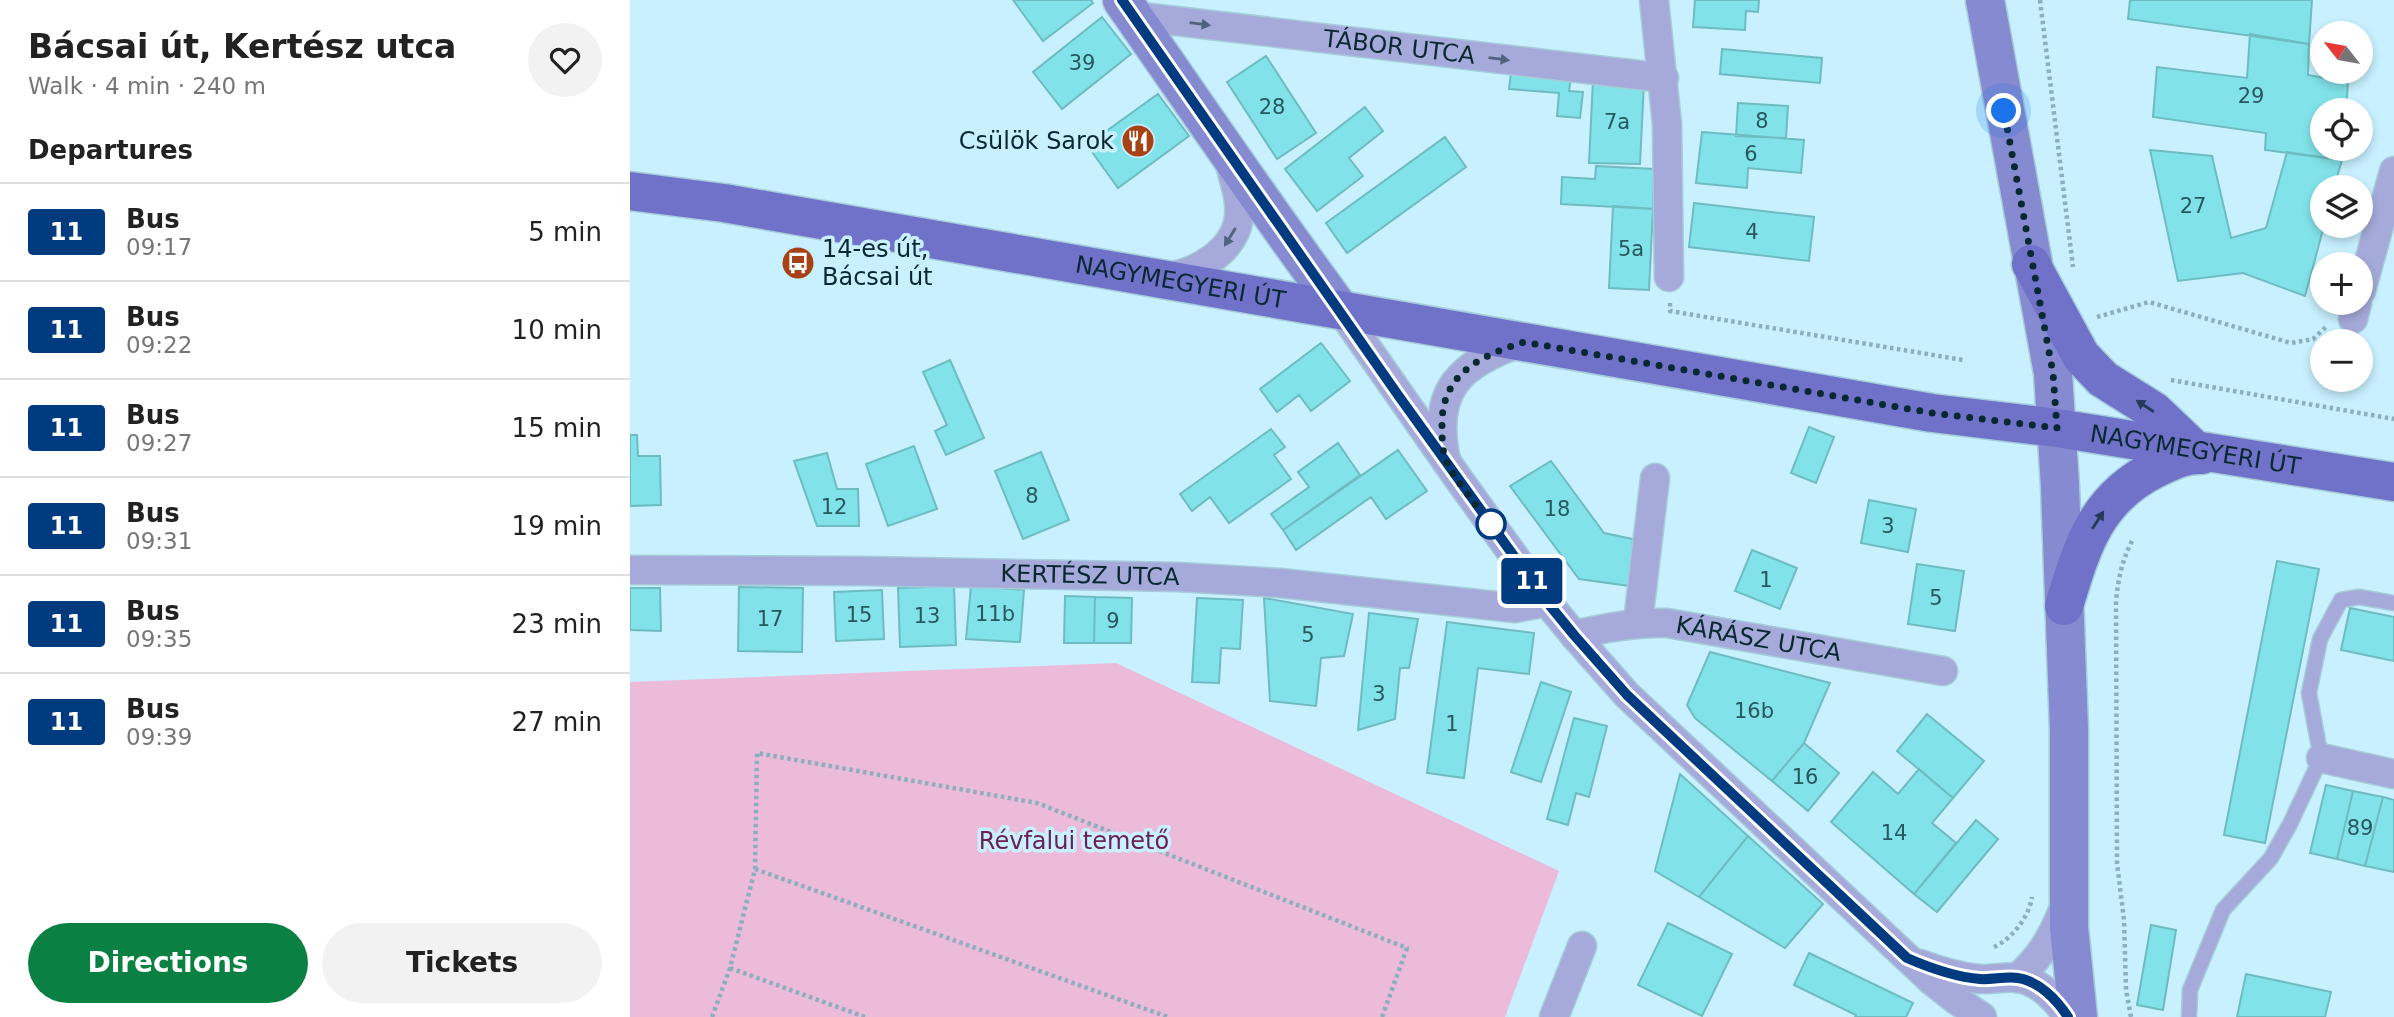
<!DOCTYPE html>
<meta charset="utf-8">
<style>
body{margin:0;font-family:"DejaVu Sans",sans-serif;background:#f2f2f2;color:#222;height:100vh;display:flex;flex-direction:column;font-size:26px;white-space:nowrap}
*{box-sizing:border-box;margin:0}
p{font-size:23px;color:#767676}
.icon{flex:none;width:38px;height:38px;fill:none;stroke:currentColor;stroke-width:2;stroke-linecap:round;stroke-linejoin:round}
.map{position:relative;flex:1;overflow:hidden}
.details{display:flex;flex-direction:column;background:#fff;width:630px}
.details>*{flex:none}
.badge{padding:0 14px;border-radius:5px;font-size:24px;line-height:46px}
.needle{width:46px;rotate:301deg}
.buttons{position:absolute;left:1680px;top:21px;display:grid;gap:14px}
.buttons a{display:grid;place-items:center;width:63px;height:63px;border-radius:50%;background:#fff;box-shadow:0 4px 10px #0003;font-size:35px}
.you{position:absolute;width:35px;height:35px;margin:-18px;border:5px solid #fff;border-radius:50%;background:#1a73e8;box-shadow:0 0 0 10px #1a73e833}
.map>.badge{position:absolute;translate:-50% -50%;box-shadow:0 0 0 4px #fff}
h2{padding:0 28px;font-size:26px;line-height:63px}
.round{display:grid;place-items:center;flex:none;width:74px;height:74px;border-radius:37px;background:#f2f2f2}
.summary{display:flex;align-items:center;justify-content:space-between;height:119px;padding:0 28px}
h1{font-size:33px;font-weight:600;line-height:52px}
.primary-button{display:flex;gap:14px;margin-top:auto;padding:14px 28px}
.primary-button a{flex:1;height:80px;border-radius:42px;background:#0b8043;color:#fff;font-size:28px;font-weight:600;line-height:80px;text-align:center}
.primary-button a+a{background:#f2f2f2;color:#222}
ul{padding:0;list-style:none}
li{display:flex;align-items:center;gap:21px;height:98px;padding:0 28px;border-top:2px solid #e0e0e0}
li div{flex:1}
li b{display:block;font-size:26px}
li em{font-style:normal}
li .badge{min-width:77px;font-weight:700;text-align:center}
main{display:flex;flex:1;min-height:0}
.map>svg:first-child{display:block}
.green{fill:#ebbbd9}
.building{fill:#81e3e9;stroke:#6ebcc1;stroke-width:2}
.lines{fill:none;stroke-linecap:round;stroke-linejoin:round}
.lane-casing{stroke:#a6ccda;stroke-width:17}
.street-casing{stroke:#a6ccda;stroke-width:31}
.secondary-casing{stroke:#a6ccda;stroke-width:41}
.primary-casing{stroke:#a6ccda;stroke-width:41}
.path{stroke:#8bafbc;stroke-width:4.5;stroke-dasharray:3.5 3.5;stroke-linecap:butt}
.lane{stroke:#a6aada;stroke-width:14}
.street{stroke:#a6aada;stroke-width:28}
.secondary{stroke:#868ad0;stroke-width:38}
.primary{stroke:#7072c9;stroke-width:38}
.oneway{fill:#50627d}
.oneway2{fill:#243a57}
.line-casing{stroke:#fff;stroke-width:16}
.line{stroke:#003b80;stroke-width:10}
.walk{stroke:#0a2831;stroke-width:7;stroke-dasharray:0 12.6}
.stop-dot{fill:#fff;stroke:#003b80;stroke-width:3.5}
.labels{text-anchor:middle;stroke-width:7;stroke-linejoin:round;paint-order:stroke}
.number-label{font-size:21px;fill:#28575f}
.street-label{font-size:24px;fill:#0a2831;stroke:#c8f0ff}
.poi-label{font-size:24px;fill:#0a2831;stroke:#c8f0ff;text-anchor:end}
.park-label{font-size:24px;fill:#6a2056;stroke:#c8f0ff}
</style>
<main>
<section class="details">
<div class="summary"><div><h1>Bácsai út, Kertész utca</h1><p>Walk · 4 min · 240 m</p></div><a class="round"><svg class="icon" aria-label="heart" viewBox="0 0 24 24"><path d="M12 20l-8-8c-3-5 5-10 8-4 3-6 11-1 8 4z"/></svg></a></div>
<h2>Departures</h2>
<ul>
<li><span class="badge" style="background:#003b80;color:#fff">11</span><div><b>Bus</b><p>09:17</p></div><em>5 min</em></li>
<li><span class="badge" style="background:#003b80;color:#fff">11</span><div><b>Bus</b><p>09:22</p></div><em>10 min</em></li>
<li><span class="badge" style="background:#003b80;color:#fff">11</span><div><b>Bus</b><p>09:27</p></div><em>15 min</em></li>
<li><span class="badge" style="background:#003b80;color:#fff">11</span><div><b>Bus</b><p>09:31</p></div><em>19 min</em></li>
<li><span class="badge" style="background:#003b80;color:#fff">11</span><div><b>Bus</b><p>09:35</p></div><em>23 min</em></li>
<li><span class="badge" style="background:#003b80;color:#fff">11</span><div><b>Bus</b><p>09:39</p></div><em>27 min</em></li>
</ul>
<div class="primary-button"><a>Directions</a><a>Tickets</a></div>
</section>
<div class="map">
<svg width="1764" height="1017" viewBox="0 0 1764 1017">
<rect width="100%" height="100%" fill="#c8f0ff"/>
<path class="green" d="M486,663L929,871L875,1017H0V682Z"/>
<path class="building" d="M383,0H461L463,3L413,41Z
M1065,0H1129L1128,12L1116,11L1115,30L1063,27Z
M1500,0H1682L1679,44L1498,19Z
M472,17L501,54L432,109L403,72Z
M1620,34L1679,44L1678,75L1718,82L1716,110H1692V149H1713L1712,160L1635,150L1636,133L1523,117L1527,67L1617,78Z
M1092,49L1192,58L1190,83L1090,74Z
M636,56L686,133L647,159L597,82Z
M881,72L941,78L939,91L953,92L950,118L927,116L929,93L879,89Z
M963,80L1014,82L1010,164L959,163Z
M528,94L559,136L488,188L457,145Z
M1108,103L1158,106L1156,138L1106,136Z
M735,107L753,131L719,158L733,176L687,211L655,169Z
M1072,132L1174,140L1171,173L1118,168L1117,188L1066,183Z
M815,137L836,167L717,253L696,223Z
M1520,150L1582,156L1601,238L1636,228L1657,152L1712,160L1704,187H1692L1694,226L1675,296L1613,273L1548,281Z
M966,166L1024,169L1023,209L931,204L932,177L965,179Z
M1064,203L1184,217L1179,261L1059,247Z
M983,206L1023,209L1019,290L979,288Z
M691,343L720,381L681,411L669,395L647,412L630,389Z
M320,360L354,438L316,455L305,431L317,425L293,372Z
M1179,427L1204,437L1186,483L1161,473Z
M641,429L655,447L644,455L661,479L599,523L580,497L562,511L550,494Z
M0,435H7L8,456H30L31,505L0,506Z
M708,443L730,475L653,530L641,514L679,487L668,472Z
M284,446L307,509L258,526L236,464Z
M768,450L797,491L756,519L741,497L666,550L653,530Z
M411,452L439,520L393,539L365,471Z
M197,453L207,489H228L229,526H187L164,461Z
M921,461L974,533L1003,539L1000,586L949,579L880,486Z
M1239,500L1286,509L1278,552L1231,543Z
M1122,550L1167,568L1150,609L1105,591Z
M1647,561L1689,569L1635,843L1594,835Z
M1287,564L1334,571L1325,631L1278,624Z
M324,586L326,645L270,647L268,588Z
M341,586L394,590L390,642L336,639Z
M109,587L173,588L172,652L108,651Z
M0,588H30L31,631L0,630Z
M252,590L254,639L206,641L204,592Z
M435,596L465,597L464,643H434Z
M465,597L502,598L501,643H464Z
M567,598L613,600L610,649L591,648L589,683L562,682Z
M634,598L723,614L714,656L691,658L686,706L640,701Z
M1720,608L1764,617V661L1711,650Z
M739,613L788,619L779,668H770L765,719L728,730Z
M817,622L904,633L899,674L848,668L834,778L797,773Z
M1080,652L1200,683L1174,743L1142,781L1065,718L1057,705Z
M911,682L941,692L911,782L881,772Z
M1297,714L1354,761L1323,798L1267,751Z
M944,718L977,726L959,797L946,793L938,825L917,819Z
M1174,743L1209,773L1178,811L1142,781Z
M1289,769L1323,798L1302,823L1326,843L1284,894L1201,822L1243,772L1268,794Z
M1050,774L1118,836L1069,897L1025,871Z
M1696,785L1723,791L1707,859L1680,853Z
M1723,791L1753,797L1735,866L1707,859Z
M1753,797L1764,800V872L1735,866Z
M1346,820L1368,839L1307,912L1284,894Z
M1118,836L1193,904L1155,948L1069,897Z
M1038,923L1102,954L1072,1016L1008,985Z
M1521,925L1546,930L1533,1010L1507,1005Z
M1179,953L1283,1003L1276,1017H1225L1226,1015L1164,985Z
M1616,974L1701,992L1695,1017H1607Z"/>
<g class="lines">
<defs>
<path id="lane" d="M1559,1017L1560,990L1593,910L1641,858L1660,824L1691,758L1679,693L1690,639L1711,600L1729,597L1764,603"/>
<g id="street">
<path d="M1024,0L1037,124L1039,277"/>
<path id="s1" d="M503,16L1034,78"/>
<path d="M535,277C566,274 605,251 609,217C611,200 605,184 601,168"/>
<path d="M1731,291L1764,171"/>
<path d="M709,308L830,481L917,602L944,635L997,695L1301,980L1325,999L1352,1017"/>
<path d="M1723,319L1727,303"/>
<path d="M816,460C801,390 829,364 893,342"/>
<path id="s2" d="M0,570L233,571L548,577L650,583L885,608L917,602"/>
<path d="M1008,622L1025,478"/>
<path id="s3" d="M944,635C976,628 1004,622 1037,623L1313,671"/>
<path d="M1691,758L1764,774"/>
<path d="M1290,964C1309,971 1328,977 1349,979C1361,980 1375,976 1387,978C1408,980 1427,1000 1438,1017"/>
<path d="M1387,978C1411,958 1424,934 1435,905"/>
<path d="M924,1017L952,946"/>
</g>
<path id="secondary" d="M492,0C564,103 634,207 709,308
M1355,0L1423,373L1430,486L1439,730V928L1448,1017"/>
<g id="primary">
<path id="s4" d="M0,191L94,203L1302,413L1427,428L1764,482"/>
<path d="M1401,264L1451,356L1473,379L1524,411L1566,451"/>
<path d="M1434,606C1452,547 1465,499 1525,469C1540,462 1555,454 1572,455"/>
</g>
</defs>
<use href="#lane" class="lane-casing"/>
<use href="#street" class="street-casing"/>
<use href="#secondary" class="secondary-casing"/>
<use href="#primary" class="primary-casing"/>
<path class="path" d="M1410,0L1443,267
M1040,303V311L1333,360
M1467,317L1519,302L1661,343L1683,339L1697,326
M1541,380L1764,419
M125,869L538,1017
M1364,947C1382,939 1399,917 1402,897
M100,968L235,1017
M82,1017L100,968L125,869L127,753L407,803L777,948L752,1017
M1501,1017L1496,990L1494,920L1487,863L1486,602C1488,579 1492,561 1502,541"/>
<use href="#lane" class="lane"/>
<use href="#street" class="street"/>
<use href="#secondary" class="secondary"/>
<use href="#primary" class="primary"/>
</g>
<defs><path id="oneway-solid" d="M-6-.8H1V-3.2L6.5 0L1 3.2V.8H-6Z" transform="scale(1.75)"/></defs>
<g class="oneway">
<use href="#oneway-solid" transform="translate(570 24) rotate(7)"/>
<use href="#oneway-solid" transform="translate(869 59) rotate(7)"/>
<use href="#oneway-solid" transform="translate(600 237) rotate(122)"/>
</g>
<g class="oneway2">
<use href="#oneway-solid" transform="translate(1515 406) rotate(-147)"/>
<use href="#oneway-solid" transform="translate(1468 520) rotate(-57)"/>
</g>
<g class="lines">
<defs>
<path id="line" d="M492,0L768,395L917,602L944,635L997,695L1277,958C1300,968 1324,977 1350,979C1362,980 1376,976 1388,978C1409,981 1427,1000 1438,1017"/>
</defs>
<use href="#line" class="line-casing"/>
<use href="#line" class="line"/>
<path class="walk" d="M861,524C850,510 824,478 817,463C812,452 812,437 812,426C811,373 851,356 894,342L1302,413L1427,428L1423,373L1374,111"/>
</g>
<defs>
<symbol id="restaurant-disc" viewBox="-11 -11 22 22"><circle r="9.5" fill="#a74217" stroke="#c8f0ff"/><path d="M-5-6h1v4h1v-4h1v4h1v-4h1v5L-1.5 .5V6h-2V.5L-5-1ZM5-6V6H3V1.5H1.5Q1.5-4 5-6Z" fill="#fff"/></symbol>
<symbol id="bus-disc" viewBox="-11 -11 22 22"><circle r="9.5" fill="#a74217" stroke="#c8f0ff"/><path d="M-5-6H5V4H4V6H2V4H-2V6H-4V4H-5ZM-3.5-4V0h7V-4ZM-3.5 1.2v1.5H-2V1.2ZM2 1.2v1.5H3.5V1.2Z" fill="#fff"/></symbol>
</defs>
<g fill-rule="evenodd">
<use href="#restaurant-disc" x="489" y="122" width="38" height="38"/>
<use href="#bus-disc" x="149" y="244" width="38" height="38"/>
</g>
<circle class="stop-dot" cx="861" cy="524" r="14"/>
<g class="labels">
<g class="number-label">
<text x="452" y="70">39</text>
<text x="1621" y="103">29</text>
<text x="642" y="114">28</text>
<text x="1132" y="128">8</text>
<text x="987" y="129">7a</text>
<text x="1121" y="161">6</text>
<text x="1563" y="213">27</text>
<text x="1122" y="239">4</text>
<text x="1001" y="256">5a</text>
<text x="402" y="503">8</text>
<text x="204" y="514">12</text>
<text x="927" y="516">18</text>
<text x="1258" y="533">3</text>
<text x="1136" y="587">1</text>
<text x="1306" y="605">5</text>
<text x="365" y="621">11b</text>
<text x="229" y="622">15</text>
<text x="297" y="623">13</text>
<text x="140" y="626">17</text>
<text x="483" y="628">9</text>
<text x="678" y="642">5</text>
<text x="749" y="701">3</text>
<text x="1124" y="718">16b</text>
<text x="822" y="731">1</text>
<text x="1175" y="784">16</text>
<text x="1730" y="835">89</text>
<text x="1264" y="840">14</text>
</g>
<g class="street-label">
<text dy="8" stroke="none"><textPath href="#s1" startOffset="268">TÁBOR UTCA</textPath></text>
<text dy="8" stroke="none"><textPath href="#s4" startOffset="558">NAGYMEGYERI ÚT</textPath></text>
<text dy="8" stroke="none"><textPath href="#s4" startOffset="1587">NAGYMEGYERI ÚT</textPath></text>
<text dy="8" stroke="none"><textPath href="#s2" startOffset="460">KERTÉSZ UTCA</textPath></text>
<text dy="8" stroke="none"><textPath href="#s3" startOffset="187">KÁRÁSZ UTCA</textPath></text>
</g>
<g class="poi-label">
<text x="484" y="149">Csülök Sarok</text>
<text x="192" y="257" text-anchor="start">14-es út,<tspan x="192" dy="28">Bácsai út</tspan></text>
</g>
<g class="park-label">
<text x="444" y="849">Révfalui temető</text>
</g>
</g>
</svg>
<div class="buttons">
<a><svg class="needle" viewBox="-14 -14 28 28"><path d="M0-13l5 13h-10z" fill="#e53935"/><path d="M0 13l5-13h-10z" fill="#767676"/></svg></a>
<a><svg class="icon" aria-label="locate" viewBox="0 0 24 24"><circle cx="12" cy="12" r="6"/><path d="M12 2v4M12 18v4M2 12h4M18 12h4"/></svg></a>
<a><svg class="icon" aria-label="layers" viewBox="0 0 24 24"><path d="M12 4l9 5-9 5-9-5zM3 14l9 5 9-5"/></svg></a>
<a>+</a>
<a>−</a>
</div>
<div class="you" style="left:1374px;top:111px"></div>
<b class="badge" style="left:902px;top:581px;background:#003b80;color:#fff">11</b>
</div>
</main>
